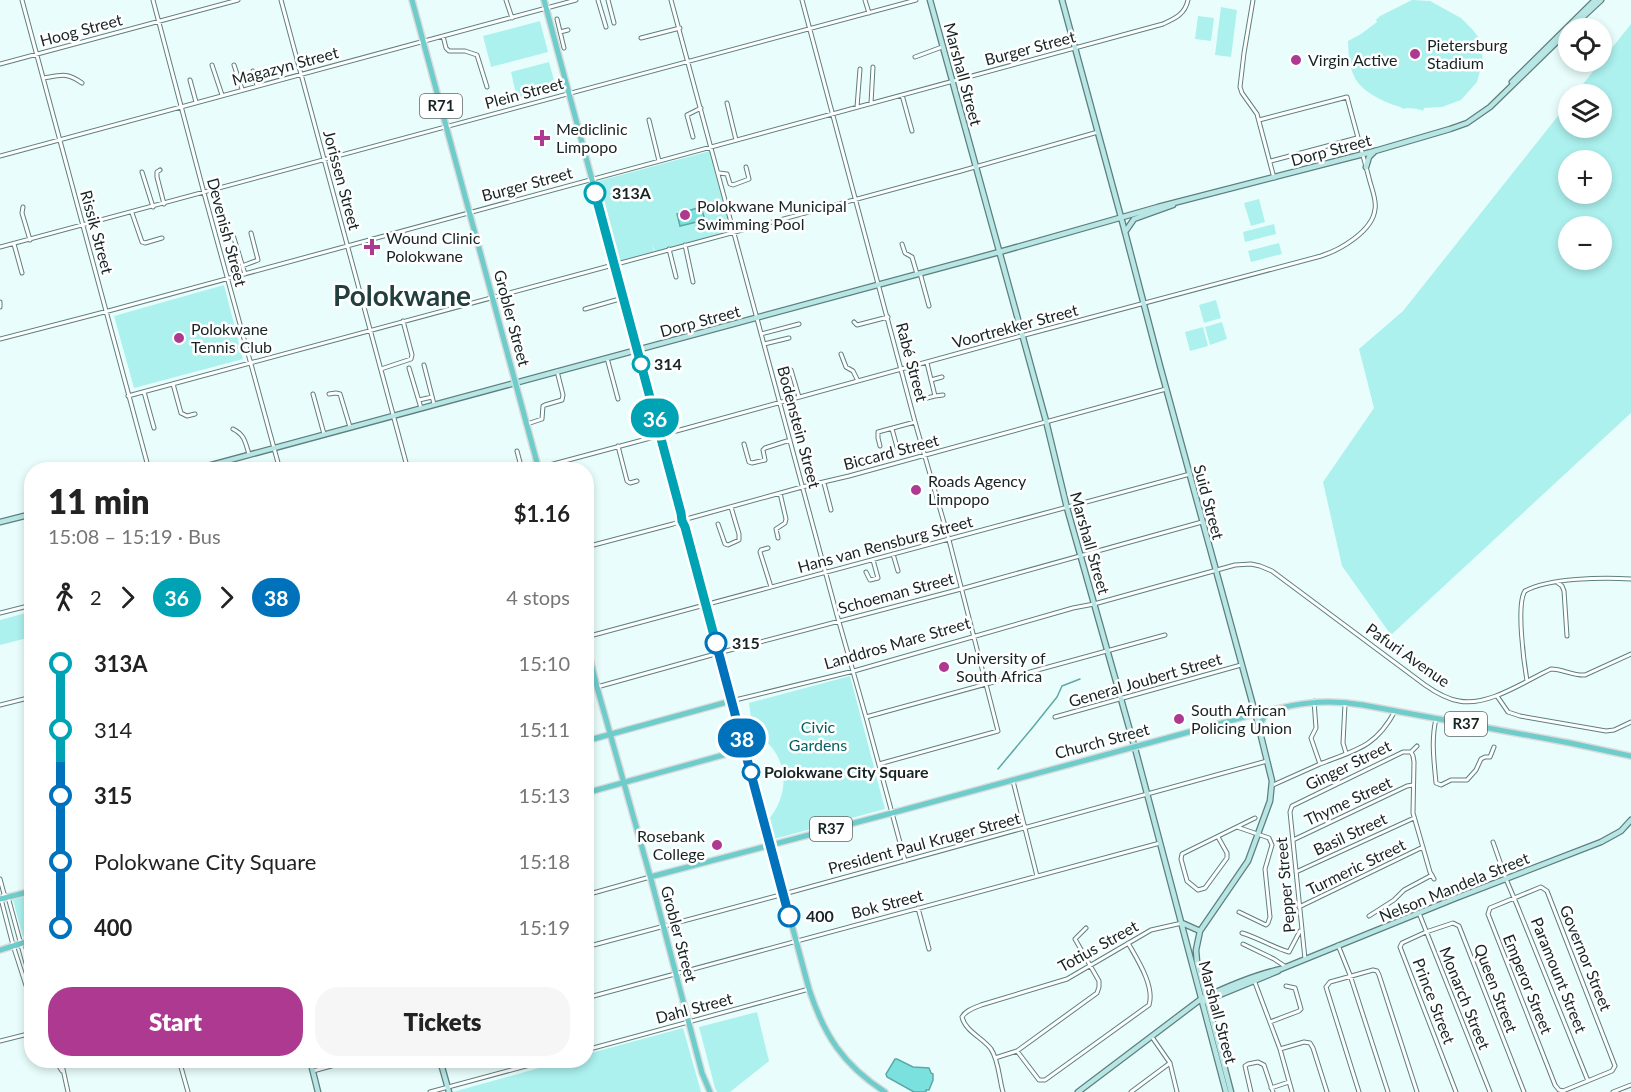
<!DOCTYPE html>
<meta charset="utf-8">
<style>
body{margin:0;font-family:Lato,sans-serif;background:#f6f6f6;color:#222;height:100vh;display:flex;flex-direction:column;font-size:22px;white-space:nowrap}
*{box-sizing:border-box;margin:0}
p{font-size:20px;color:#767676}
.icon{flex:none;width:33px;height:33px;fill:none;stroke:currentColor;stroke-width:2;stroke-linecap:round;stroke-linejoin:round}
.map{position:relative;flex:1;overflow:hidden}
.drawer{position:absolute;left:24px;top:462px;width:570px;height:606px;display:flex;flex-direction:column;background:#fff;border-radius:24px;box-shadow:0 3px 9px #0003}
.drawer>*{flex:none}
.badge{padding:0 12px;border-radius:20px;font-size:21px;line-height:39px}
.tools{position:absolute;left:1558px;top:18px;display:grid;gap:12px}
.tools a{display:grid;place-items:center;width:54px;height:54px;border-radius:50%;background:#fff;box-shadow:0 3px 9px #0003;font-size:30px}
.map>.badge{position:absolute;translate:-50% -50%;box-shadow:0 0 0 3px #fff}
.legs{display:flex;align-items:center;gap:9px;height:66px;padding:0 24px;font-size:20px}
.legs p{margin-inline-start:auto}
.summary{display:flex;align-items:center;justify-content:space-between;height:102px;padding:0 24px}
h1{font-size:33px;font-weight:800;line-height:45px}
.button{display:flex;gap:12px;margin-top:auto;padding:12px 24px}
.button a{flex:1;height:69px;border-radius:24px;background:#ad3991;color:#fff;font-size:24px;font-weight:800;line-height:69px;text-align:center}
.button a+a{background:#f6f6f6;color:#222}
ul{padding:0 24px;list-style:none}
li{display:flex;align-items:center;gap:21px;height:66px;font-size:22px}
li i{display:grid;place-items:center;width:9px;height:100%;margin:0 8px;background:currentColor}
li i::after{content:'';width:15px;height:15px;margin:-8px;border:4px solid;border-radius:50%;background:#fff}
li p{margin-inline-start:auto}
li:first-child i{background:linear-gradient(#0000 50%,currentColor 0)}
li:last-child i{background:linear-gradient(currentColor 50%,#0000 0)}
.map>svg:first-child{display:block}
.green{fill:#acf1ee;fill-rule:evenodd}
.water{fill:#7be1de;stroke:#5da8a6;stroke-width:1.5}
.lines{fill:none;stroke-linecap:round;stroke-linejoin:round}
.stream{stroke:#5da8a6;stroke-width:1.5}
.street-casing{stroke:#5f7f7e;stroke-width:5}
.secondary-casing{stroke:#5f7f7e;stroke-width:7}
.primary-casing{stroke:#dadcdc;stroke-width:8}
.street{stroke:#fff;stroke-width:3}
.secondary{stroke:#b7e6e5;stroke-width:4.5}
.primary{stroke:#6ecdcb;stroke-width:5}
.line-1-casing{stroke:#fff;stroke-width:14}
.line-2-casing{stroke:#fff;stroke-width:14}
.line-1{stroke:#00a3b4;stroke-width:9}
.line-2{stroke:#0072bc;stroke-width:9}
.poi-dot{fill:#ad3991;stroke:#fff;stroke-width:2}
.stop-1-dot{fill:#fff;stroke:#00a3b4;stroke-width:3}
.stop-2-dot{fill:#fff;stroke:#0072bc;stroke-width:3}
.labels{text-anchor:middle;stroke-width:5;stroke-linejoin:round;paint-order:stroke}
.shield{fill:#fff;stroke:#5d6666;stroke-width:1.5}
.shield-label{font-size:15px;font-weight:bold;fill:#172424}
.street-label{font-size:16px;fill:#172424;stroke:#fff}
.poi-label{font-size:16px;fill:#172424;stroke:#fff;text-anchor:start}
.stop-label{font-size:16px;font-weight:bold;fill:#172424;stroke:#fff;text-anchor:start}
.park-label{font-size:16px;fill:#056260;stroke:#fff}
.town-label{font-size:28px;font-weight:bold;fill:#213f3e;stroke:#fff}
</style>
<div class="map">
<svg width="1631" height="1092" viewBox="0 0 1631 1092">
<rect width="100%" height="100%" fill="#e9fefc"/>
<path class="green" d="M1412,0L1430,1L1461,18L1472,29L1479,38L1483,60L1477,82L1461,100L1442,107L1424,108L1423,111L1419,109L1418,111V109L1406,108L1404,109C1399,106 1392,105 1386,102C1354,87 1349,75 1348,41L1361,34L1377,22L1376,20L1380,16Z
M1221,7L1237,10L1231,57L1215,55Z
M1198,16L1214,18L1211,41L1195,39Z
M540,21L548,52L491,67L483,36Z
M1631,24V413L1391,635L1342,566L1323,482L1374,408L1359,349L1403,311L1569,102V128H1602V94H1575ZM1569,160H1602V194H1569ZM1569,226H1602V260H1569Z
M549,62L556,88L517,98L511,72Z
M710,151L732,230L655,252L652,244L654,252L617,263L595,182Z
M1259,199L1265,222L1251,226L1244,203Z
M1274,224L1276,234L1245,242L1243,232Z
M1279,243L1282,254L1251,262L1248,251Z
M224,285L243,359L134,388L114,316Z
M1216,300L1221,318L1204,323L1199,305Z
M1222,322L1227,339L1210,345L1205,327Z
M1203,327L1208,346L1190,351L1185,332Z
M26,613L31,637L0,645V620Z
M850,676L885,809L774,839L769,819C786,798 789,771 773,749C767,741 758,735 754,727C751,720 750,711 749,703Z
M31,895V935L23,937L13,900Z
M757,1012L769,1061L730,1092H717L715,1088L699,1027Z
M683,1028L701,1092H453L564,1061L586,1060L587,1054Z"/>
<path class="water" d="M701,207L705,220L680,226L677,214Z
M895,1059H897L913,1067L929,1068L931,1073L933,1074V1080L929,1090H926V1092H914L887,1077L886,1074Z"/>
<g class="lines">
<path class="stream" d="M998,769L1033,727L1057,697L1062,686L1080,679"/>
<defs>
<path id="street" d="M22,0L149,470
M153,0L204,193L280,470
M281,0L408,470
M506,0L512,18
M598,0L606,27
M608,0L614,23
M671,0L837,615L866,717L905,861
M802,0L915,422L949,540L998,731L879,764
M865,0L869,13
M1253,0L1244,53L1240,87L1242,93L1257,114L1274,178
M557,19L564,48
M560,32L568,30
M443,36L446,48L449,51H465L477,55L487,87
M641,38L680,28
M915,57L942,47
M0,64L238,0
M212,65L222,95
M234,65L242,89
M253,71L257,86
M44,78C61,75 67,72 82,83
M190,80L196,102
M902,95L912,131
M727,103L736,140
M871,103L873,67
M857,107L860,69
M649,120L659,161
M693,137L687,115L701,108
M0,156L576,0
M1271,161L1357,138
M160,170L157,172V177L164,204
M142,172L153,207
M719,173L727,174L730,184L733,185L749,179L746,167
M23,207L22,213L30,240
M132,213L142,242L145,243L162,238
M233,235L245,274
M14,244L22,273
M902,244L905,253L912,257L917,274
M685,245L693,282
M0,247L916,0
M669,249L676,277
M242,266L258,260L251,233
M920,273L929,306
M0,307V302
M585,309L623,298
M854,322L857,325L861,324L888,317
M761,334L799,324
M0,339L112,310L1163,24C1176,18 1185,14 1188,0
M764,344L789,338
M841,354L846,367L853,371L858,381
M607,358L618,399
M927,363L935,396L943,395
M424,365L434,404
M409,368L421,408
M381,369L411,359L412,355L403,321
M791,370L799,397
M931,380L942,377
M173,384L181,413L187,416L195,414
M144,392L154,428
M313,394L324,434
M329,394L336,393L340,394L350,427
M128,396L961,171L1098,132
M927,398L935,396
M419,400L432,397
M527,424L542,419L543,406L545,405L562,400L563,395L557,371
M233,429C245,435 245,442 249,454
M892,429L897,447
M744,444L749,462L752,463L765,460L763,450L765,448L790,440
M618,446L627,481L630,483L637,481
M880,446L878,438V432L915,422
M517,451L522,470
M531,470L669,433L1021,336L1321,256C1340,250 1373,231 1375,209C1377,200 1371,187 1369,178C1362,151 1354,124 1347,97L1259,120
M824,483L831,510
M718,524L725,544L728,545L739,540V534L731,507
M778,538L776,529L785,523L786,519L780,493
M586,547L673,524L690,518L802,487L849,476L1166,389
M768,548L761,550L760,552L771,587
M893,554L898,571
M866,572L870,580L878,578L873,560
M1558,583L1562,586L1564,591L1567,636
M0,613L32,605
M586,637L1190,474
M1527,681C1524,663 1516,604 1525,591C1548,578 1604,577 1631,579
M597,687L726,651L961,589L1202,522
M1497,696L1508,712L1520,716L1606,731L1614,730L1631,722
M731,701L854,671L1073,608L1094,604L1235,565L1251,564L1260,566L1272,571L1425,685C1435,692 1446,699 1459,701C1488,707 1525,681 1551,669C1563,669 1573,676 1585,675L1631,654
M1314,701L1316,728L1311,738L1320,764C1356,750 1376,747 1395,711
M1345,704L1343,743L1346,753
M0,705L32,697
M866,717L1165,635
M1055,717L1241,665
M1436,719C1431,740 1434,761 1436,783L1441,785L1451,780H1467L1476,770L1481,759L1485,757H1490L1494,747
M1411,752L1413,756L1414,762L1413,813L1430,872L1434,879
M1411,752L1417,746
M1013,781L1037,876
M1273,785L1320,764
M1237,827L1269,838L1272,845L1265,869L1270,917L1268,923L1266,925L1239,912
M1218,837L1227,853V858L1205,888L1198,890L1187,881L1181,859L1182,854L1255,818
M1293,840L1407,786L1413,785
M1493,842L1506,879L1517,905L1588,1081
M1296,872L1414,818
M0,879L4,894L8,897L32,985
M1541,887L1547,891L1615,1066L1612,1071L1563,1091L1559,1090L1555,1085L1488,914L1490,908Z
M4,894L1,899L13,945L32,1004
M586,895L650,877
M1299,907L1423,847
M918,908L929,949
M1419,913L1490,1092
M1369,916L1394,900L1404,890L1432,875
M1242,933C1259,938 1272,947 1289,952L1300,931
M1243,944L1274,959L1286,967
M1338,945L1350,975L1388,1092
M586,947L784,894L1267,761
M1305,959L1290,812L1292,806L1403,752H1411
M1254,980L1280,1049L1292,1092
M586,998L1160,843
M1270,1022L1299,1011L1301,1009L1295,988L1286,986
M1152,1037L1170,1063L1177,1092
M0,1041L32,1033
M1280,1049L1304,1042L1310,1043L1313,1048L1327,1092
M586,1050L809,989
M1017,1051L1039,1080H1045L1149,1005C1155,986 1137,959 1128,943
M995,1058L1017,1051L1097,993L1099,987V981L1075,939L1086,928
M55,1060L62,1071
M61,1060L68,1092
M179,1060L188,1092
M313,1071L353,1060
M1271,1088L1289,1082
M430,1092L548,1060
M1003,1092C999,1079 999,1061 991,1049C983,1038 965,1031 962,1017C966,1010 974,1008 981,1005L1067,979L1151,930L1182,923
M1131,1092L1170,1063
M1251,1092L1245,1066L1248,1064L1258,1062L1264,1065L1273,1092
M1359,1092L1326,987L1330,982L1373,970L1377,971L1379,975L1417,1092
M1456,1092L1400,947L1402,943L1426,932L1453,923L1459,926L1524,1092
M1613,1092L1631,1085"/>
<path id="secondary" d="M930,0L1046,421L1067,508L1136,752L1226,1092
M1062,0L1125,232L1160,366L1257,720L1272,781L1270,801L1248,861L1200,931L1196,950L1197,962L1231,1092
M1571,28L1601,0
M1512,82L1595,0
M1366,167L1369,157L1375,151
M1125,232L1134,219L1173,205
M193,470L1003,251L1158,207L1375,151L1450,129L1467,123L1490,107L1569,30
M0,522L32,514
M1182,923L1200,931
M1205,1001L1278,971
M310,1060L318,1092
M440,1060L449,1092
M1078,1092L1201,999C1226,987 1254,975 1281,969L1456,898L1601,842L1621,831L1631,820"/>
<path id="primary" d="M412,0L539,470
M544,0L681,513L682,521L685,527L809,989C824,1035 843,1065 885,1092
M586,643L597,687L652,883L702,1073L710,1092
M1258,728L1264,717L1271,710
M586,741L731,701
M586,793L745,749
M650,877L892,813L1255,714C1294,704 1322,698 1363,705L1570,743L1631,756
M0,899L32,891
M0,950L32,940"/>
</defs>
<use href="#street" class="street-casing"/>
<use href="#secondary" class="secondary-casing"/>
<use href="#primary" class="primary-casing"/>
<use href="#street" class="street"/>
<use href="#secondary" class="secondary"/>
<use href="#primary" class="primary"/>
</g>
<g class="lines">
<defs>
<path id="line-1" d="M595,193L681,513L682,521L685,527L716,643"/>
<path id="line-2" d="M716,643L789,916"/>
</defs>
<use href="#line-1" class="line-1-casing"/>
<use href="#line-2" class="line-2-casing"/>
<use href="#line-1" class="line-1"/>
<use href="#line-2" class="line-2"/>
</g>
<g class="poi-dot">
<circle cx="1415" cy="54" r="6"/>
<circle cx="1296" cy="60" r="6"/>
<path d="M539 129h6v6h6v6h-6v6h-6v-6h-6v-6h6z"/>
<circle cx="685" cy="215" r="6"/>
<path d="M369 238h6v6h6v6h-6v6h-6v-6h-6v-6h6z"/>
<circle cx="179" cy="338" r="6"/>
<circle cx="916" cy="490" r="6"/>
<circle cx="944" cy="667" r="6"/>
<circle cx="1179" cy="719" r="6"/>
<circle cx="717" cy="845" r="6"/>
</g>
<g class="stop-1-dot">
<circle cx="595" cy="193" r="10"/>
<circle cx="641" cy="364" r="8"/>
</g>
<g class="stop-2-dot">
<circle cx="716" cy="643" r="10"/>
<circle cx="751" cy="772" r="8"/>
<circle cx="789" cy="916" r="10"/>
</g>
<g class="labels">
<g class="shield">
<rect x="420" y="94" width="42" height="24" rx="4.5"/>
<rect x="1445" y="712" width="42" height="24" rx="4.5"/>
<rect x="810" y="817" width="42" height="24" rx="4.5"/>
</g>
<g class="shield-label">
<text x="441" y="111">R71</text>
<text x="1466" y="729">R37</text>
<text x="831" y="834">R37</text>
</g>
<g class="street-label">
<text transform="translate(81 30) rotate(-15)" y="6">Hoog Street</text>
<text transform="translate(1030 48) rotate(-15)" y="6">Burger Street</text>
<text transform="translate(285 66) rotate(-15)" y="6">Magazyn Street</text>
<text transform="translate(963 74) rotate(75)" y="6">Marshall Street</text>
<text transform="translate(524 93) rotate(-15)" y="6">Plein Street</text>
<text transform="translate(1331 150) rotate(-15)" y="6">Dorp Street</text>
<text transform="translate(342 180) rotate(75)" y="6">Jorissen Street</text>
<text transform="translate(527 184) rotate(-15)" y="6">Burger Street</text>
<text transform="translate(97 232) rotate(75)" y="6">Rissik Street</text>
<text transform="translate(227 232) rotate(75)" y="6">Devenish Street</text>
<text transform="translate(512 318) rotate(75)" y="6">Grobler Street</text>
<text transform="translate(700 321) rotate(-15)" y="6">Dorp Street</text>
<text transform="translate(1015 326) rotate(-15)" y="6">Voortrekker Street</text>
<text transform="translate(912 362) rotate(75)" y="6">Rabé Street</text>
<text transform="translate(799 427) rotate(75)" y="6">Bodenstein Street</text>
<text transform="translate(891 452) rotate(-15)" y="6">Biccard Street</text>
<text transform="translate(1209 502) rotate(75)" y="6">Suid Street</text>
<text transform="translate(1090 543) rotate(74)" y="6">Marshall Street</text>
<text transform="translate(885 544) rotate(-15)" y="6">Hans van Rensburg Street</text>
<text transform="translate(896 593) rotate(-15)" y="6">Schoeman Street</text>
<text transform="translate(897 643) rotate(-16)" y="6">Landdros Mare Street</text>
<text transform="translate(1408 655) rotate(35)" y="6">Pafuri Avenue</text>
<text transform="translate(1145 680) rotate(-16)" y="6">General Joubert Street</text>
<text transform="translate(1102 741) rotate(-15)" y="6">Church Street</text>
<text transform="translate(1348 765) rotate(-26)" y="6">Ginger Street</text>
<text transform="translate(1348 801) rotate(-25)" y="6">Thyme Street</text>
<text transform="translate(1350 834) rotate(-25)" y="6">Basil Street</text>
<text transform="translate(924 843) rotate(-15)" y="6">President Paul Kruger Street</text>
<text transform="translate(1356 867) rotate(-26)" y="6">Turmeric Street</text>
<text transform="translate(1285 885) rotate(-95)" y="6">Pepper Street</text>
<text transform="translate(1454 887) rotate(-22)" y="6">Nelson Mandela Street</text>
<text transform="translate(887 904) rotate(-15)" y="6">Bok Street</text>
<text transform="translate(679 934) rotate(75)" y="6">Grobler Street</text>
<text transform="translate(1098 946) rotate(-29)" y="6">Totius Street</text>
<text transform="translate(1586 958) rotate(68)" y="6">Governor Street</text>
<text transform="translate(1559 975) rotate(68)" y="6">Paramount Street</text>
<text transform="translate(1528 984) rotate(68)" y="6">Emperor Street</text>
<text transform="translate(1496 988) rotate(69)" y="6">Queen Street</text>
<text transform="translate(1465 998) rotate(68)" y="6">Monarch Street</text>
<text transform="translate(1434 1001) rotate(69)" y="6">Prince Street</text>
<text transform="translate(694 1008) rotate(-15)" y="6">Dahl Street</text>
<text transform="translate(1218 1012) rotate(75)" y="6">Marshall Street</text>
</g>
<g class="poi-label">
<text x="1427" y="51">Pietersburg<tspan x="1427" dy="18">Stadium</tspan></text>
<text x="1308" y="66">Virgin Active</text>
<text x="556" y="135">Mediclinic<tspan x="556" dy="18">Limpopo</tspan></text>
<text x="697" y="212">Polokwane Municipal<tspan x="697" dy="18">Swimming Pool</tspan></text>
<text x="386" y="244">Wound Clinic<tspan x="386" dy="18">Polokwane</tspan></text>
<text x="191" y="335">Polokwane<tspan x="191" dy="18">Tennis Club</tspan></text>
<text x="928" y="487">Roads Agency<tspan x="928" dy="18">Limpopo</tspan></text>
<text x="956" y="664">University of<tspan x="956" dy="18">South Africa</tspan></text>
<text x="1191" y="716">South African<tspan x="1191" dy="18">Policing Union</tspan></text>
<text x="705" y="842" text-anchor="end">Rosebank<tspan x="705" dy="18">College</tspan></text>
</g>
<g class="stop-label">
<text x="612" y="199">313A</text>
<text x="654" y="370">314</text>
<text x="732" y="649">315</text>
<text x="764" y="778">Polokwane City Square</text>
<text x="806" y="922">400</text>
</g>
<g class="park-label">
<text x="818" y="733">Civic<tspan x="818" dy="18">Gardens</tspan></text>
</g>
<g class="town-label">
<text x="402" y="306">Polokwane</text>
</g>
</g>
</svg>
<div class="tools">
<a><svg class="icon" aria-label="locate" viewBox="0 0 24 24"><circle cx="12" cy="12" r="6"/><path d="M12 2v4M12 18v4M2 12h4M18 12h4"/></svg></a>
<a><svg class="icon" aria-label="layers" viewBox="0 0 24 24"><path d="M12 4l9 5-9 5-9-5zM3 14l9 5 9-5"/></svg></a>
<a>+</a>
<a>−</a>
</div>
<b class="badge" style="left:655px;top:418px;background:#00a3b4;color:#fff">36</b>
<b class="badge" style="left:742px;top:738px;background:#0072bc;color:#fff">38</b>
<section class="drawer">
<div class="summary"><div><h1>11 min</h1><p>15:08 – 15:19 · Bus</p></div><b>$1.16</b></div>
<div class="legs"><svg class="icon" aria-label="walk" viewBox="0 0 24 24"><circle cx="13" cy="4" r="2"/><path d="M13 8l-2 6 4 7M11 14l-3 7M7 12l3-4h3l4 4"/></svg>2<svg class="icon" aria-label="forward" viewBox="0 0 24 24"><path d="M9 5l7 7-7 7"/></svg><b class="badge" style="background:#00a3b4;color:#fff">36</b><svg class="icon" aria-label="forward" viewBox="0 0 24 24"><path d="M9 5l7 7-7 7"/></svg><b class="badge" style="background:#0072bc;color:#fff">38</b><p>4 stops</p></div>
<ul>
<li><i style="color:#00a3b4"></i><b>313A</b><p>15:10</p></li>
<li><i style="color:#00a3b4"></i><span>314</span><p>15:11</p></li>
<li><i style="color:#0072bc"></i><b>315</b><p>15:13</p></li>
<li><i style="color:#0072bc"></i><span>Polokwane City Square</span><p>15:18</p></li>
<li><i style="color:#0072bc"></i><b>400</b><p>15:19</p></li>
</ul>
<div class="button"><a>Start</a><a>Tickets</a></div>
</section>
</div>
